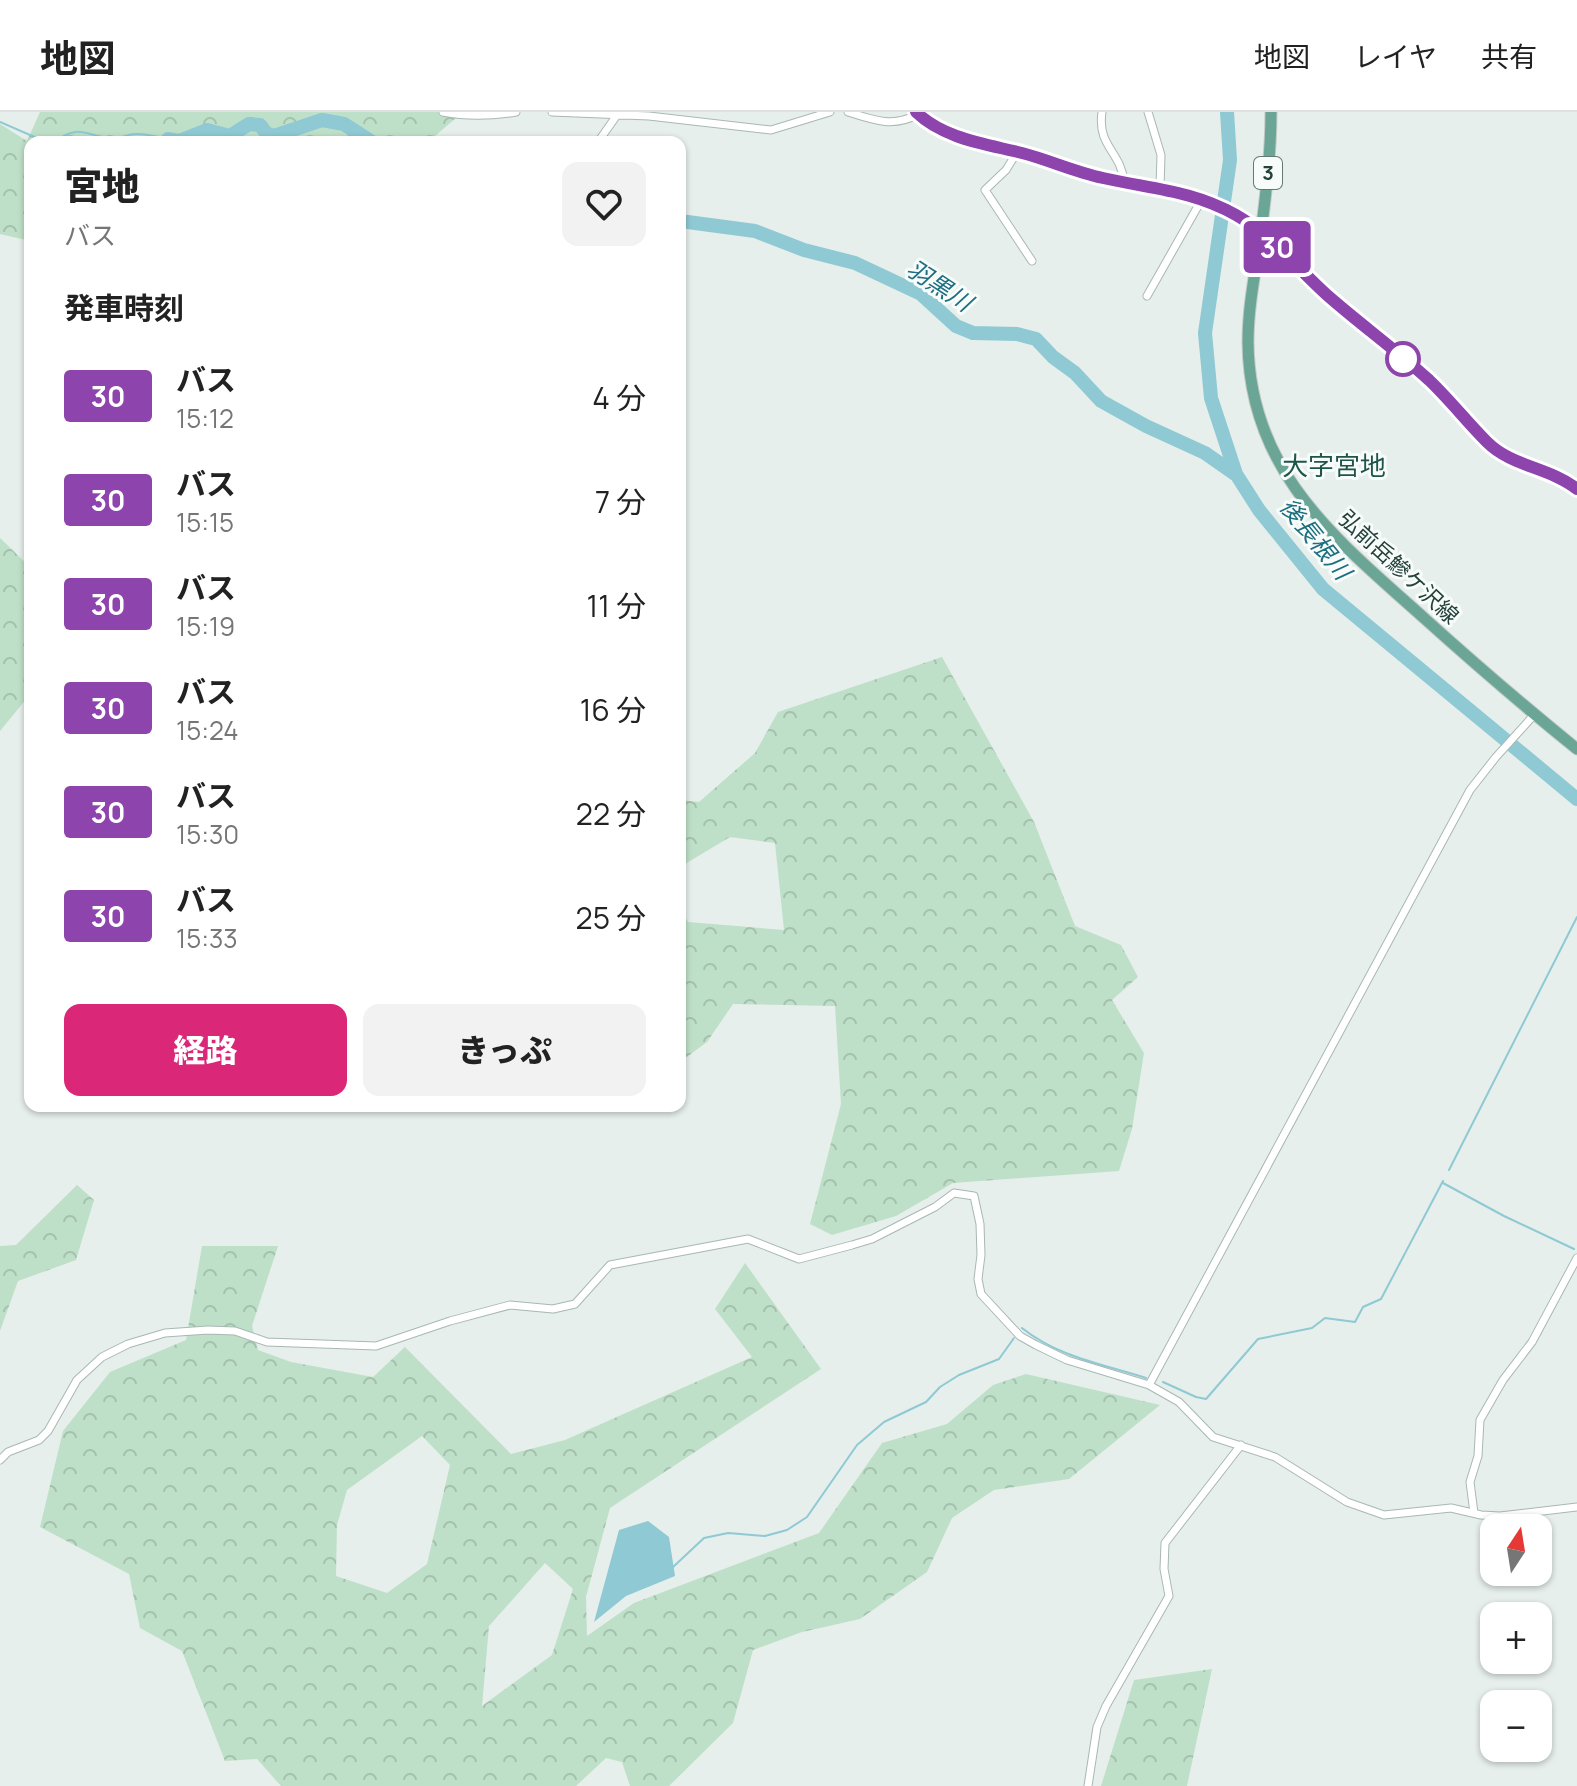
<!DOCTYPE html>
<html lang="ja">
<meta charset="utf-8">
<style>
body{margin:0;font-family:Manrope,"Noto Sans JP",sans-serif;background:#f2f2f2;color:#222;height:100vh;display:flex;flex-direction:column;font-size:30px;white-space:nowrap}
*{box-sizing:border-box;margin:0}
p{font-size:26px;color:#767676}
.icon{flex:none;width:44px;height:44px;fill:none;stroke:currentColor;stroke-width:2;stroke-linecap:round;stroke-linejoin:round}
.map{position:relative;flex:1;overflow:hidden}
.side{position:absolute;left:24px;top:24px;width:662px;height:976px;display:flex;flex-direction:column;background:#fff;border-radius:16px;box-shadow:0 2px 6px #0004}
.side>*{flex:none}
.badge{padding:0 16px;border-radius:6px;font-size:28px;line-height:52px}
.needle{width:52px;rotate:12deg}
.fabs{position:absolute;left:1480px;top:1402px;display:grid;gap:16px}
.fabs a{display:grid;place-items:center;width:72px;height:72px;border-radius:16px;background:#fff;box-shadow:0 2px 6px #0004;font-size:40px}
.map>.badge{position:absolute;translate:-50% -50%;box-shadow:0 0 0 4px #fff}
h2{padding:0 40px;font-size:30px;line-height:72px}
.round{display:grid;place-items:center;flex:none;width:84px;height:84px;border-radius:16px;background:#f2f2f2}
.headline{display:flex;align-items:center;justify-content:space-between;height:136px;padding:0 40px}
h1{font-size:38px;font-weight:800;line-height:60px}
.primary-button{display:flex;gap:16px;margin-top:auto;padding:16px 40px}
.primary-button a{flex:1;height:92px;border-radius:16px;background:#db2777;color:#fff;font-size:32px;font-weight:800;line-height:92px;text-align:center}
.primary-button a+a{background:#f2f2f2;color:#222}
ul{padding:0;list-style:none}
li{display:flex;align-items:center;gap:24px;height:104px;padding:0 40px}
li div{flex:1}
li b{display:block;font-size:30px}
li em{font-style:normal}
li .badge{min-width:88px;font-weight:700;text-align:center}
header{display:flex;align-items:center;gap:48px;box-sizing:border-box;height:112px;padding:0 40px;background:#fff;border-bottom:2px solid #e0e0e0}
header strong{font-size:38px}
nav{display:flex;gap:44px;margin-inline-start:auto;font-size:28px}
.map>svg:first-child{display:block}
.forest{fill:url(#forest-crowns);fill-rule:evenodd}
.water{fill:#8ec9d4}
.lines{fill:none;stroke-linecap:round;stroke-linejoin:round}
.stream{stroke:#8ec9d4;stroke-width:2}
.river{stroke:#8ec9d4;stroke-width:14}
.street-casing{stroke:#a8b8b2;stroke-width:9}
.secondary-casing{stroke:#a4bbb3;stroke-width:12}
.primary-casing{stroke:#c2cac8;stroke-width:13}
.street{stroke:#fff;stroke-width:7}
.secondary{stroke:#fff;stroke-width:10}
.primary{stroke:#6aa596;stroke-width:11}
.line-casing{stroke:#fff;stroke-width:18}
.line{stroke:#8e44ad;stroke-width:12}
.stop-dot{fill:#fff;stroke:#8e44ad;stroke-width:4}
.labels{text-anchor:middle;stroke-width:6;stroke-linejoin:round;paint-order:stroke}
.shield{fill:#f7fbf9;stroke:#637a73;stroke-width:2}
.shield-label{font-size:20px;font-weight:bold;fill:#24423a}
.street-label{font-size:22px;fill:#24423a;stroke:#f7fbf9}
.water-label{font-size:24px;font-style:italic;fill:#1c6f80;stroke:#f7fbf9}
.quarter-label{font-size:26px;fill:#1f5548;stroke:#f7fbf9}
</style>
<header>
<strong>地図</strong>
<nav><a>地図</a><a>レイヤ</a><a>共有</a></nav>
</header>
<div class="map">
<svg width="1577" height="1674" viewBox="0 0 1577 1674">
<defs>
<pattern id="forest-crowns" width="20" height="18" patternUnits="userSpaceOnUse" patternTransform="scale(2)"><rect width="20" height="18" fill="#bfe0c8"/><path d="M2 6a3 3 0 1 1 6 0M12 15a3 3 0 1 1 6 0" fill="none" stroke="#a4c1ad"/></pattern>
</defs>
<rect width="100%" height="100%" fill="#e6efeb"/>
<path class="forest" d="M40,0H463L428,30H30V129L0,122V12L27,29Z
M0,426L30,455V573L27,586L0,619Z
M942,545L1034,710L1075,814L1121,833L1138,865L1112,888L1144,941L1132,1017L1119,1059L953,1071L896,1104L832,1123L810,1112L841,992L835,894L733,892L707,930L680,950V795L688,810L784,818L775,731L730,725L680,755V688L699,690L755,641L778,600Z
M77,1073L94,1088L76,1148L18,1169L0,1219V1134L16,1133Z
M202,1134H278L252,1214L258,1238L291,1250L373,1265L405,1235L511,1342L565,1328L752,1245L715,1197L745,1151L821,1257L610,1396L586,1485L587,1524L634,1491L819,1421L882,1331L947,1312L993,1273L1026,1262L1160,1293L1069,1367L994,1378L952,1406L927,1460L860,1507L802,1520L753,1538L733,1611L669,1674H630L622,1650L606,1646L576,1674H281L257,1647L225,1649L182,1539L140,1516L129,1462L40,1415L63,1319L110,1260L186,1228ZM422,1324L450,1353L427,1452L387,1481L336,1464L337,1413L347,1378ZM545,1451L573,1477L552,1543L482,1594L489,1514Z
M1212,1557L1187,1674H1101L1134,1568Z"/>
<path class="water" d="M648,1409L669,1425L675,1464L626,1484L594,1510L619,1418Z"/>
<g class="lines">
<path class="stream" d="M0,10L46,30
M54,30C82,9 88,27 116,26C122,26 129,22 135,22C146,21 157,25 168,27
M1449,1058L1577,805
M1443,1071L1504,1104L1574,1137
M1022,1216C1058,1245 1102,1252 1146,1266
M1163,1270L1196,1285L1206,1287L1258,1227L1312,1216L1325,1206L1355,1210L1363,1195L1381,1187L1443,1069
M672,1456L704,1426L728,1421L765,1424L787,1418L807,1405L857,1333L884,1310L926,1290L940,1275L959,1263L999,1247L1014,1226"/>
<path class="river" d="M1227,0L1230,48L1205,221L1211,286L1236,362L1259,398L1323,477L1577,687
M168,27L179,29L207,18L230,24L249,12L260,13L266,21L274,24L322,8L344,12L372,30
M680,109L755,119L804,138L855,151L921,182L956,214L973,221L1017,222L1036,227L1053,245L1075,261L1101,289L1146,314L1205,341L1235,362"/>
<defs>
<path id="street" d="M443,0C469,5 491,4 516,0
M552,0L649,4L771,18L830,0
M848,0C873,8 894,16 918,2
M1102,0C1097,35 1121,39 1124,70
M1148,0L1161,43L1160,75
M598,30L617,3
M1017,40L1006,58L985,78L1032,149
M1147,184L1202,87
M1149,1273L1470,678L1496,645L1534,603
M0,1348L8,1340L39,1328L48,1319L77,1268L102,1245L128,1232L165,1221L208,1218L235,1219L267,1230L376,1234L450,1209L510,1193L553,1197L575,1192L610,1153L748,1127L799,1147L852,1133L872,1127L935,1095L954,1081L974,1084L980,1112L981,1143L978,1167L981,1182L1020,1224L1036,1233L1067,1248L1149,1273L1179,1290L1213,1325L1275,1345L1347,1390L1384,1403L1451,1396L1481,1403L1500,1404L1577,1395
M1474,1401L1470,1370L1478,1344L1480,1308L1503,1268L1532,1230L1577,1146
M1088,1674L1097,1615L1106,1594L1169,1484L1164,1457L1165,1431L1241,1333"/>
<path id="secondary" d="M916,0C943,26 982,31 1016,40C1046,47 1073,60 1103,66C1152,77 1191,78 1236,103C1271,123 1297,156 1327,183C1360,212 1396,238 1429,268C1450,288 1467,310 1487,330C1511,354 1549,355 1577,377"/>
<path id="primary" d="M1271,0C1271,40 1266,81 1261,121C1256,157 1248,193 1248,230C1249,360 1336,427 1424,506C1474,551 1525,595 1577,637"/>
</defs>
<use href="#street" class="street-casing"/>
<use href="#secondary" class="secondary-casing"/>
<use href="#primary" class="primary-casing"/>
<use href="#street" class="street"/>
<use href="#secondary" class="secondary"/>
<use href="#primary" class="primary"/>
</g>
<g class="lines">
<defs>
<path id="line" d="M916,0C944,27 986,32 1022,41C1049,48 1075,60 1103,66C1151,77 1191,78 1236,103C1271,123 1297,156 1327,183C1360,212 1396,238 1429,268C1450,288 1467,310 1487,330C1512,355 1549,355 1577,377"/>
</defs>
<use href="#line" class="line-casing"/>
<use href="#line" class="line"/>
</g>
<circle class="stop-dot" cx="1403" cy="247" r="16"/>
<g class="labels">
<rect class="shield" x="1254" y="45" width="28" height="32" rx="6"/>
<g class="shield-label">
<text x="1268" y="68">3</text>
</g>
<g class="street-label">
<text transform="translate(1399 455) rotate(43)" y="8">弘前岳鰺ケ沢線</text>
</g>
<g class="water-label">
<text transform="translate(939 174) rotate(33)" y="8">羽黒川</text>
<text transform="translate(1315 427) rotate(51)" y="8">後長根川</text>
</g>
<g class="quarter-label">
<text x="1334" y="363">大字宮地</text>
</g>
</g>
</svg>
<div class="fabs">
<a><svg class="needle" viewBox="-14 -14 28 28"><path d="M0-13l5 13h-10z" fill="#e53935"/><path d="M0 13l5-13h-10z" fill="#767676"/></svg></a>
<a>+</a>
<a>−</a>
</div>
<b class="badge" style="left:1277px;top:135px;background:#8e44ad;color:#fff">30</b>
<section class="side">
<div class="headline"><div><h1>宮地</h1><p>バス</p></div><a class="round"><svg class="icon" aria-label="heart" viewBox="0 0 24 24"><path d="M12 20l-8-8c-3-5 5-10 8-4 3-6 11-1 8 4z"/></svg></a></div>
<h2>発車時刻</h2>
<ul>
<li><span class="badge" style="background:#8e44ad;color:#fff">30</span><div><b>バス</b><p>15:12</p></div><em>4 分</em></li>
<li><span class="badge" style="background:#8e44ad;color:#fff">30</span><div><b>バス</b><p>15:15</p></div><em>7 分</em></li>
<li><span class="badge" style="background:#8e44ad;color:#fff">30</span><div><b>バス</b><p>15:19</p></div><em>11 分</em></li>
<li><span class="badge" style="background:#8e44ad;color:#fff">30</span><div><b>バス</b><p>15:24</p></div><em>16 分</em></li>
<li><span class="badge" style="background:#8e44ad;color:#fff">30</span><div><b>バス</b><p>15:30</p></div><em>22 分</em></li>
<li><span class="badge" style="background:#8e44ad;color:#fff">30</span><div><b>バス</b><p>15:33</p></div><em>25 分</em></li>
</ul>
<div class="primary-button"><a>経路</a><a>きっぷ</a></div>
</section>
</div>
